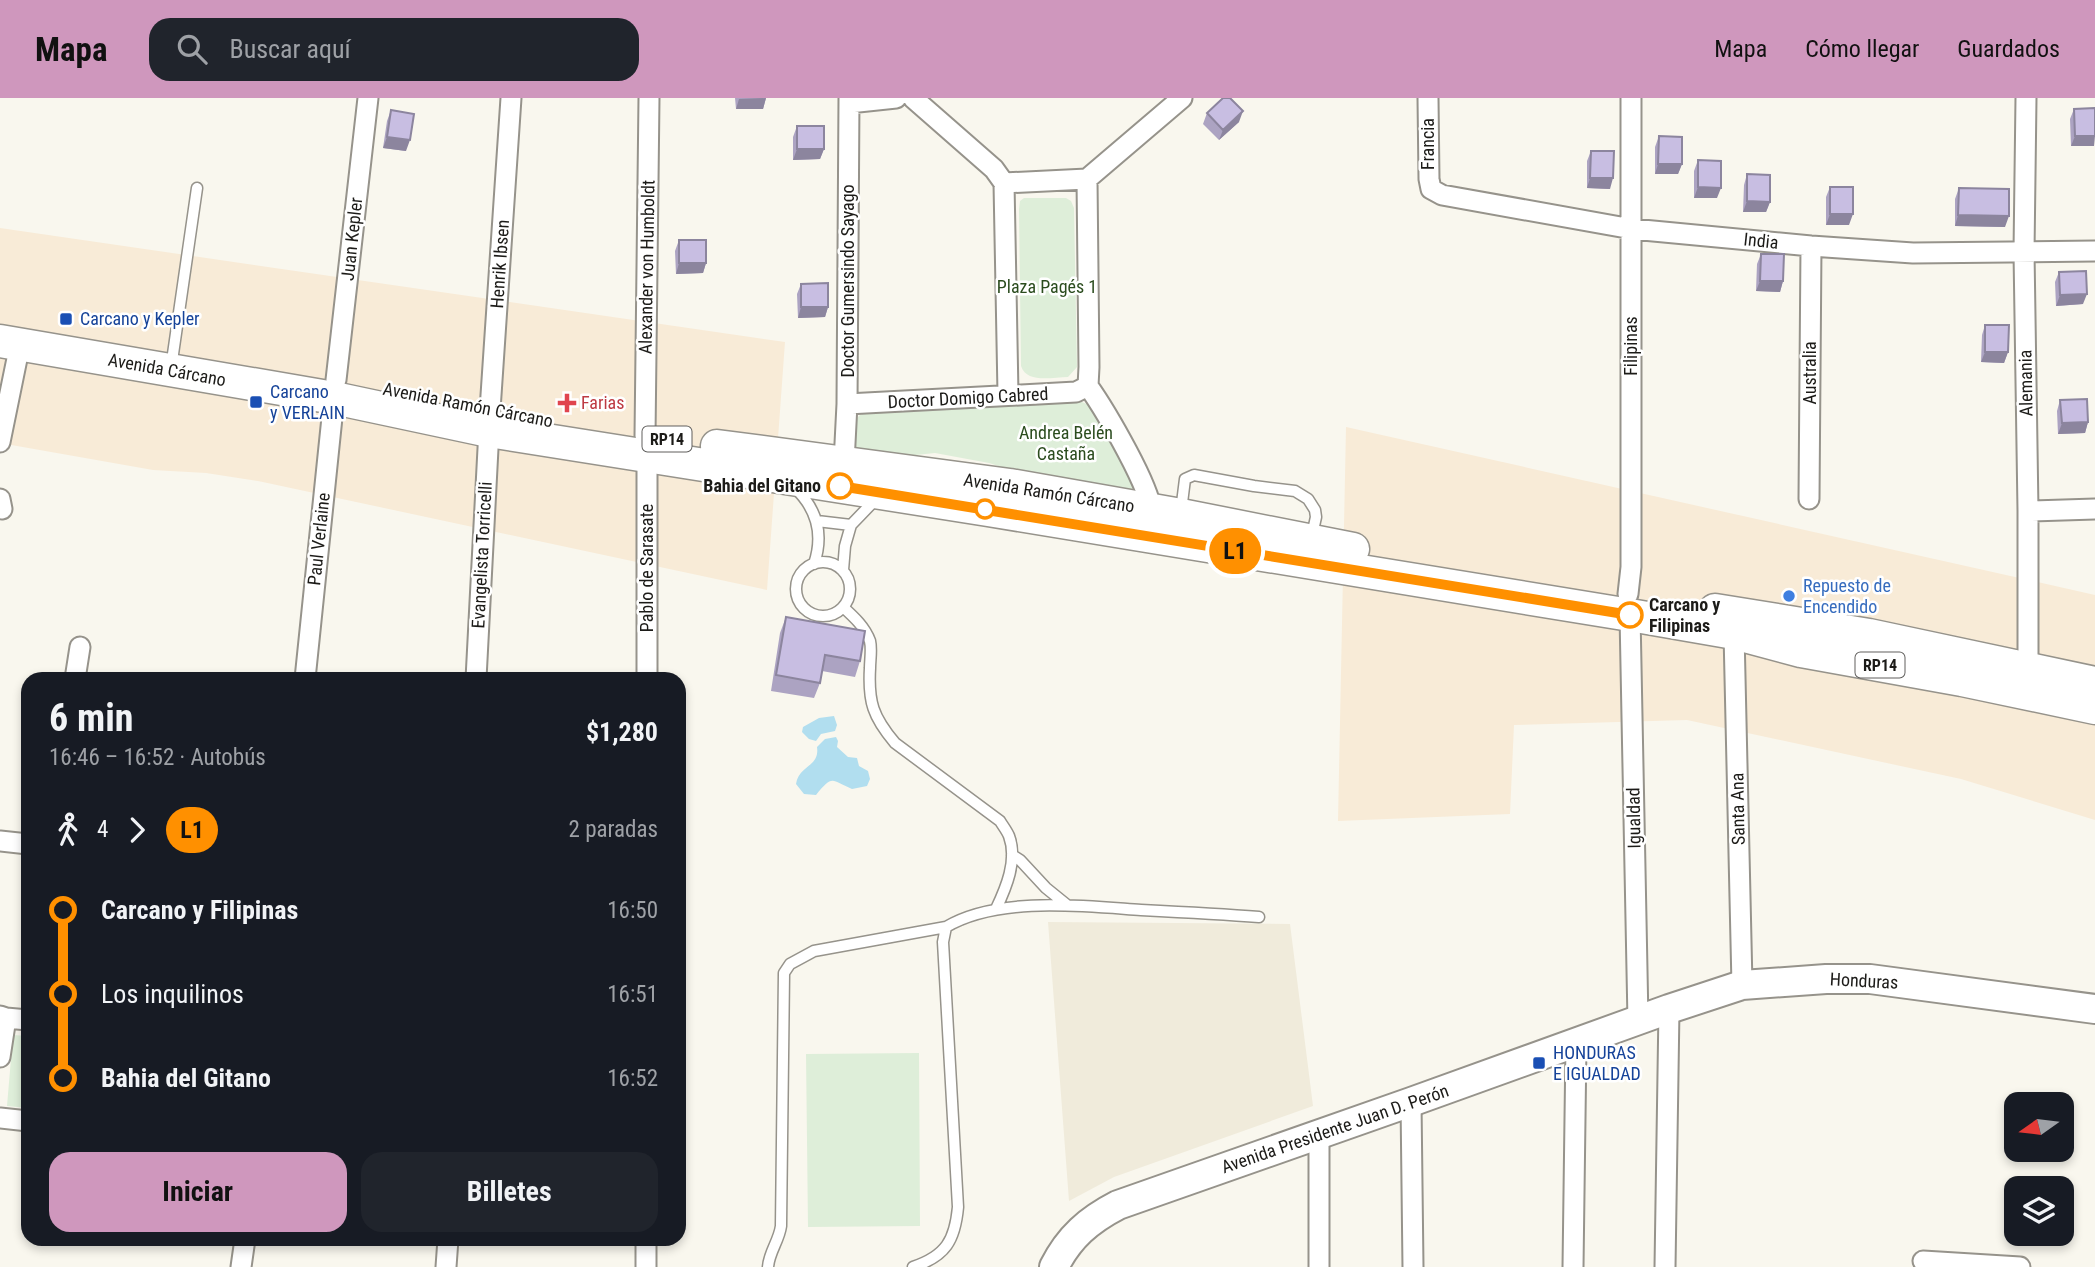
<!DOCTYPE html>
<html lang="es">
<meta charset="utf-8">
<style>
body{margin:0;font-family:"Roboto Condensed",sans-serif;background:#20242c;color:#f1f3f6;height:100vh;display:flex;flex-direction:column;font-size:26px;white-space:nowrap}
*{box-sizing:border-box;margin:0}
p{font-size:23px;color:#9ea1a6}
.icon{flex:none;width:38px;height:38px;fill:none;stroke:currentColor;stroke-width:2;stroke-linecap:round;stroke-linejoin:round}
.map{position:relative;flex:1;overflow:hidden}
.side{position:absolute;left:21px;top:574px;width:665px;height:574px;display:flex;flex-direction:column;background:#171b24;border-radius:21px;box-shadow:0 4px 10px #0003}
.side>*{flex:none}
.badge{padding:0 14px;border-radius:23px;font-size:24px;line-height:46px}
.needle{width:46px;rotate:256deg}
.buttons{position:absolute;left:2004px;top:994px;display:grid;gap:14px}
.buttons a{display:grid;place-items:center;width:70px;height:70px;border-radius:14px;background:#171b24;box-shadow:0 4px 10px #0003;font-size:35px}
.map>.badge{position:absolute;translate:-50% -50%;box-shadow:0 0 0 4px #fff}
.legs{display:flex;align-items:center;gap:10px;height:77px;padding:0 28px;font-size:23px}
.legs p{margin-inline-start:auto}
.head{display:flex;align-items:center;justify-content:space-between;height:119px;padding:0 28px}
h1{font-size:38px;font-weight:700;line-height:52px}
.button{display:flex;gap:14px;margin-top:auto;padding:14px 28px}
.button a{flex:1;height:80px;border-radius:21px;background:#cf97bd;color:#111;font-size:28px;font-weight:700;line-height:80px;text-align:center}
.button a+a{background:#20242c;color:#f1f3f6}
ul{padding:0 28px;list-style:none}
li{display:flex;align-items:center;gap:24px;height:84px;font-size:26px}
li i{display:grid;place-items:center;width:10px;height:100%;margin:0 9px;background:currentColor}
li i::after{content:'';width:18px;height:18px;margin:-9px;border:5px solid;border-radius:50%;background:#171b24}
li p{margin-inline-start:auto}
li:first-child i{background:linear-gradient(#0000 50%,currentColor 0)}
li:last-child i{background:linear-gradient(currentColor 50%,#0000 0)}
header{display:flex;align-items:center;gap:42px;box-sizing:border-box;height:98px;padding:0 35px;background:#cf97bd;color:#111}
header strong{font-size:33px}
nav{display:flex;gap:38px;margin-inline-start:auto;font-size:24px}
.search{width:490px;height:63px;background:#20242c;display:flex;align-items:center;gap:18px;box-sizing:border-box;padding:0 24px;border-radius:21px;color:#9ea1a6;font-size:26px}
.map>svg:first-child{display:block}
.commercial{fill:#f8ebd7}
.built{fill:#f0ebdb}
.green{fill:#deeed9}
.water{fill:#b1deef}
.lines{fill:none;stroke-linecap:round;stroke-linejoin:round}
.lane-casing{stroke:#96938b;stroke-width:13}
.street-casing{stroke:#96938b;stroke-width:23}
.secondary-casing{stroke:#96938b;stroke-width:32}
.primary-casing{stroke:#96938b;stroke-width:35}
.lane{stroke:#fff;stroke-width:10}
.street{stroke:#fff;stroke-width:19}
.secondary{stroke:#fff;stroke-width:28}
.primary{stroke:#fff;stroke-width:32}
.wall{fill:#aca3c2}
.shaded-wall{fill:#8c859e}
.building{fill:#c8bee2;stroke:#8c859e;stroke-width:2}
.line-1-casing{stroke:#fff;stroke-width:16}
.line-1{stroke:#ff9000;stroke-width:10}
.transit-dot{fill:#1a4fb4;stroke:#fff;stroke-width:2.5}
.health-dot{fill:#e0444e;stroke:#fff;stroke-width:2.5}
.stop-1-dot{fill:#fff;stroke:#ff9000;stroke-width:3.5}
.shop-dot{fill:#3f7fe0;stroke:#fff;stroke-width:2.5}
.labels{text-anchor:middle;stroke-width:5;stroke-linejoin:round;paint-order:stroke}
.shield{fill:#fff;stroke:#605f5d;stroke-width:2}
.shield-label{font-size:16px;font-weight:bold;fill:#1c1b18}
.street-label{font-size:18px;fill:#1c1b18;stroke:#fff}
.park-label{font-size:18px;fill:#2b4c1e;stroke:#fff}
.transit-label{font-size:18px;fill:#164399;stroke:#fff;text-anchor:start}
.health-label{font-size:18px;fill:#be3a42;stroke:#fff;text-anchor:start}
.stop-label{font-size:18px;font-weight:bold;fill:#1c1b18;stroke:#fff;text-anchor:end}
.shop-label{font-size:18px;fill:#366cbe;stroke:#fff;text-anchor:start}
</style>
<header>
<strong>Mapa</strong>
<div class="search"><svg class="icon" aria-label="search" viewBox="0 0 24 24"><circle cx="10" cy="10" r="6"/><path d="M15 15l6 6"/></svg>Buscar aquí</div>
<nav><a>Mapa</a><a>Cómo llegar</a><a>Guardados</a></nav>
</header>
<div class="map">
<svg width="2095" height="1169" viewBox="0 0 2095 1169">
<rect width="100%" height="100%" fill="#f9f7ee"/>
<path class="commercial" d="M0,130L785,244L767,492L258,383L206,375L153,372L0,345Z
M1346,329L2095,497V722L1961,681L1687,622L1514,627L1510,716L1338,723Z"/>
<path class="built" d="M1048,824L1290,826L1313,1008L1114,1079L1069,1103Z"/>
<path class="green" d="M1024,100H1066L1071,103L1074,110L1077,269L1068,279C1052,279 1027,286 1021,268L1019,111L1020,103Z
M1082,304L1093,309L1135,393L1117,398L1043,382L989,365L935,355L896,359L857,352C855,343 851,325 860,317C860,317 870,313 871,312Z
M13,937L28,938V1010L7,1008Z
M919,955L920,1128L808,1129L806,956Z"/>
<path class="water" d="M834,618L837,627L835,633L821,636L816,643L809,641L802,634L803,629L819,620Z
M836,639L838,643L837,649L848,659L857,660L859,668L868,673L870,681L867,688L852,691C831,682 833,676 816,697L804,696L796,686C799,667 820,669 817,649L825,641Z"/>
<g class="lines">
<defs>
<path id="lane" d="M173,256L197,90
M795,390C817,411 824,436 814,466
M1181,413L1185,381L1194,377L1254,388L1295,393L1308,401L1315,412L1316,419L1312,437
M817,423L851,427
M796 491a27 27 0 1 1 54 0a27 27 0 1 1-54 0Z
M843,472L845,448L851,427L877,400
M843,509C854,519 865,529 870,543C872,551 870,562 870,570C868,604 873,619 895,645L1000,723C1003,728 1007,733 1009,738C1018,762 1006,790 996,811
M1012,757L1020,762L1046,790L1067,807
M768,1169C769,1154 779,1143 781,1128L784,875L790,866L814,853L946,829
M913,1169C946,1158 955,1142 958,1109L943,844L946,829C998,798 1083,808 1141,812C1180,814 1219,816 1259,819"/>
<path id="street" d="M913,0L994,71L1004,85L1008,296
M1428,0L1429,81L1431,91L1442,97L1632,131L1811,148L1913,155L2095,153
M2026,0L2024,154L2028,413V570
M849,5L896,0
M1087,81L1089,269L1088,288C1103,309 1156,397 1152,420
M1004,85L1087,81L1182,0
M336,282L368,0
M847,306L1076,294L1088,288
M645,338L649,0
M0,344L20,246
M844,365L847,306L849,0
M0,401L2,411
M1809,401L1811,148
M2028,413L2095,411
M1628,496L1631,469V0
M1630,517L1638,923
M1734,535L1742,887
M75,581L80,549
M305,581L334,300
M476,581L490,312L511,0
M647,581V359
M0,743L28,746
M0,918L6,920L0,959
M6,920L28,922
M1411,1004L1413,1169
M0,1020L28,1023
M1319,1036V1169
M1923,1163L2020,1169
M241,1169L245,1141
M446,1169L448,1141
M646,1169V1141
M1573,1169L1576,946
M1665,1169L1669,911"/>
<path id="secondary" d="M1054,1169C1069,1139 1089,1122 1118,1107L1411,1004L1669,911L1742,887L1826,881H1870L2095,911"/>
<path id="primary" d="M0,243L334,300L489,333L988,412L1630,517L1734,535L1801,553L1962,582L2095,610
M717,348L1010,387L1181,417L1353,451
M1715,512L1869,537L2095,585"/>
</defs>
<use href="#lane" class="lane-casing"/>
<use href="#street" class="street-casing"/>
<use href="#secondary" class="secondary-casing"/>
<use href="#primary" class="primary-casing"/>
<use href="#lane" class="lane"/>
<use href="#street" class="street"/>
<use href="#secondary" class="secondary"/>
<use href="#primary" class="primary"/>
</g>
<path class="wall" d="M735,0H766L763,11H736Z
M2074,11L2094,48H2071L2070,21Z
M391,12L406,53L383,50L387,23Z
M1207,15L1239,24L1219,42L1203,26Z
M797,28L824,51L820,61L793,62V39Z
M1659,38L1682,66L1678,76H1655V49Z
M1591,53L1610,91L1587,90V63Z
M1698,62L1717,100H1694V73Z
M1747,76L1770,104L1766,114H1743L1744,87Z
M1830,89L1849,127H1826V99Z
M1959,90L2005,129L1955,128V101Z
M679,142L706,165L703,175L676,176L675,153Z
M1761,156L1783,183L1780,194L1756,193L1757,166Z
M2059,174L2083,206L2056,208L2055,184Z
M801,186L828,209L825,219L798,220L797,196Z
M1985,227L2008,254L2004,265L1981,264L1982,237Z
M2060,302L2088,324L2085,335L2058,336L2057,313Z
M786,519L860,563L855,579L822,573L820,585L814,600L771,593L780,535Z"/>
<path class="shaded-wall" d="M766,0L763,11H736L739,1Z
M1243,13L1239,24L1219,42L1223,32Z
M2075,38H2095L2094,48H2071Z
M387,39L410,42L406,53L383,50Z
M797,51H824L820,61L793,62Z
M1658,66H1682L1678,76H1655Z
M1590,80H1613L1610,91L1587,90Z
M1698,89L1721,90L1717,100H1694Z
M1747,103L1770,104L1766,114H1743Z
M1830,116H1853L1849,127H1826Z
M1958,117L2009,118L2005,129L1955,128Z
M679,165H706L703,175L676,176Z
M1760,183H1783L1780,194L1756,193Z
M2087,196L2083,206L2056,208L2060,197Z
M801,209H828L825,219L798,220Z
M1985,254H2008L2004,265L1981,264Z
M2088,324L2085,335L2058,336L2062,325Z"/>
<path class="building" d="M1223,0H1230L1243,13L1223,32L1207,15Z
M2095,10V38H2075L2074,11Z
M391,12L414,16L410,42L387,39Z
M797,28H824V51H797Z
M1659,38L1682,39V66H1658Z
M1591,53H1614L1613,80H1590Z
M1698,62L1721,63V90L1698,89Z
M1747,76L1770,77V104L1747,103Z
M1830,89H1853V116H1830Z
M1959,90L2009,91V118L1958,117Z
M679,142H706V165H679Z
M1761,156H1784L1783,183H1760Z
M2086,173L2087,196L2060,197L2059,174Z
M828,185V209H801V186Z
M1985,227H2009L2008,254H1985Z
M2087,301L2088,324L2062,325L2060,302Z
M786,519L865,533L860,563L825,557L820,585L776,577Z"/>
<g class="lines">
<defs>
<path id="line-1" d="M840,388L1630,517"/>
</defs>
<use href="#line-1" class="line-1-casing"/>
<use href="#line-1" class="line-1"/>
</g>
<g class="transit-dot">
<rect x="59" y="214" width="14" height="14" rx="3.5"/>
<rect x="249" y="297" width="14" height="14" rx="3.5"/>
<rect x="1532" y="958" width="14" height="14" rx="3.5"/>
</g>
<path class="health-dot" d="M563.5 294.5h7v7h7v7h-7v7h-7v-7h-7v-7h7z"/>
<g class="stop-1-dot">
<circle cx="840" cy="388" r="12"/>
<circle cx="985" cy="411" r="9"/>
<circle cx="1630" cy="517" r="12"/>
</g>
<circle class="shop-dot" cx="1789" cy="498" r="7"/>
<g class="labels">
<g class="shield">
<rect x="642.5" y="328.5" width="49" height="25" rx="5"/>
<rect x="1855.5" y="554.5" width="49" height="25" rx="5"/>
</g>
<g class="shield-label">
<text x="667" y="347">RP14</text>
<text x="1880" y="573">RP14</text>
</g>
<g class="street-label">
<text transform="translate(1428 46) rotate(-90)" y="6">Francia</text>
<text transform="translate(352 141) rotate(-84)" y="6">Juan Kepler</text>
<text transform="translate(1761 143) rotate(6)" y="6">India</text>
<text transform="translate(500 166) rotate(-86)" y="6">Henrik Ibsen</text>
<text transform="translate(647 169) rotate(-89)" y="6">Alexander von Humboldt</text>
<text transform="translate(848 183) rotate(-90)" y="6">Doctor Gumersindo Sayago</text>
<text transform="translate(1631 248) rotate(-90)" y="6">Filipinas</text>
<text transform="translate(167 272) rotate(10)" y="6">Avenida Cárcano</text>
<text transform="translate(1810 275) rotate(-90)" y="6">Australia</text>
<text transform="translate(2026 285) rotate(-91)" y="6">Alemania</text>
<text transform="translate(968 300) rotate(-3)" y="6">Doctor Domigo Cabred</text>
<text transform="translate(468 307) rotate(11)" y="6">Avenida Ramón Cárcano</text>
<text transform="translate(1049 395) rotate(9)" y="6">Avenida Ramón Cárcano</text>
<text transform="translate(319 441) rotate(-84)" y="6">Paul Verlaine</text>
<text transform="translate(482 457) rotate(-87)" y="6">Evangelista Torricelli</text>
<text transform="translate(647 470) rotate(-90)" y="6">Pablo de Sarasate</text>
<text transform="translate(1738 711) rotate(-91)" y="6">Santa Ana</text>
<text transform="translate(1634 720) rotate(-91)" y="6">Igualdad</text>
<text transform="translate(1864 883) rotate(3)" y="6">Honduras</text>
<text transform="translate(1335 1031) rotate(-19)" y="6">Avenida Presidente Juan D. Perón</text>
</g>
<g class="park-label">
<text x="1047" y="195">Plaza Pagés 1</text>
<text x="1066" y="341">Andrea Belén<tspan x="1066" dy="21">Castaña</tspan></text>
</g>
<g class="transit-label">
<text x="80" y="227">Carcano y Kepler</text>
<text x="270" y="300">Carcano<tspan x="270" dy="21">y VERLAIN</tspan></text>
<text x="1553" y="961">HONDURAS<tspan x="1553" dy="21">E IGUALDAD</tspan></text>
</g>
<g class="health-label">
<text x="581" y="311">Farias</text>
</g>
<g class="stop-label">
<text x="821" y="394">Bahia del Gitano</text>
<text x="1649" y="513" text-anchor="start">Carcano y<tspan x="1649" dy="21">Filipinas</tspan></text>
</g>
<g class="shop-label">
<text x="1803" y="494">Repuesto de<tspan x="1803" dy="21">Encendido</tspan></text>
</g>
</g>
</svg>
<div class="buttons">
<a><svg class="needle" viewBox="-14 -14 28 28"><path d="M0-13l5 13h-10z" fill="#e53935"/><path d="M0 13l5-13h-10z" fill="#9ea1a6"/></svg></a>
<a><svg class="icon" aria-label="layers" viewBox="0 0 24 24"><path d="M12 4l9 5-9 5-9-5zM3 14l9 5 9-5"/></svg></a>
</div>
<b class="badge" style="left:1235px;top:453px;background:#ff9000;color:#111">L1</b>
<section class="side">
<div class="head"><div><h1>6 min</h1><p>16:46 – 16:52 · Autobús</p></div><b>$1,280</b></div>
<div class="legs"><svg class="icon" aria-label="walk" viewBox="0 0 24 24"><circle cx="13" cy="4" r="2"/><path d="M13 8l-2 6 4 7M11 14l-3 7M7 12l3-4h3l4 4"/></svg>4<svg class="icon" aria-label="forward" viewBox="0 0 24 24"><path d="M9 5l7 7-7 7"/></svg><b class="badge" style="background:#ff9000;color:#111">L1</b><p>2 paradas</p></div>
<ul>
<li><i style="color:#ff9000"></i><b>Carcano y Filipinas</b><p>16:50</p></li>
<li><i style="color:#ff9000"></i><span>Los inquilinos</span><p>16:51</p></li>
<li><i style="color:#ff9000"></i><b>Bahia del Gitano</b><p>16:52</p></li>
</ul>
<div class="button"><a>Iniciar</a><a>Billetes</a></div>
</section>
</div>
